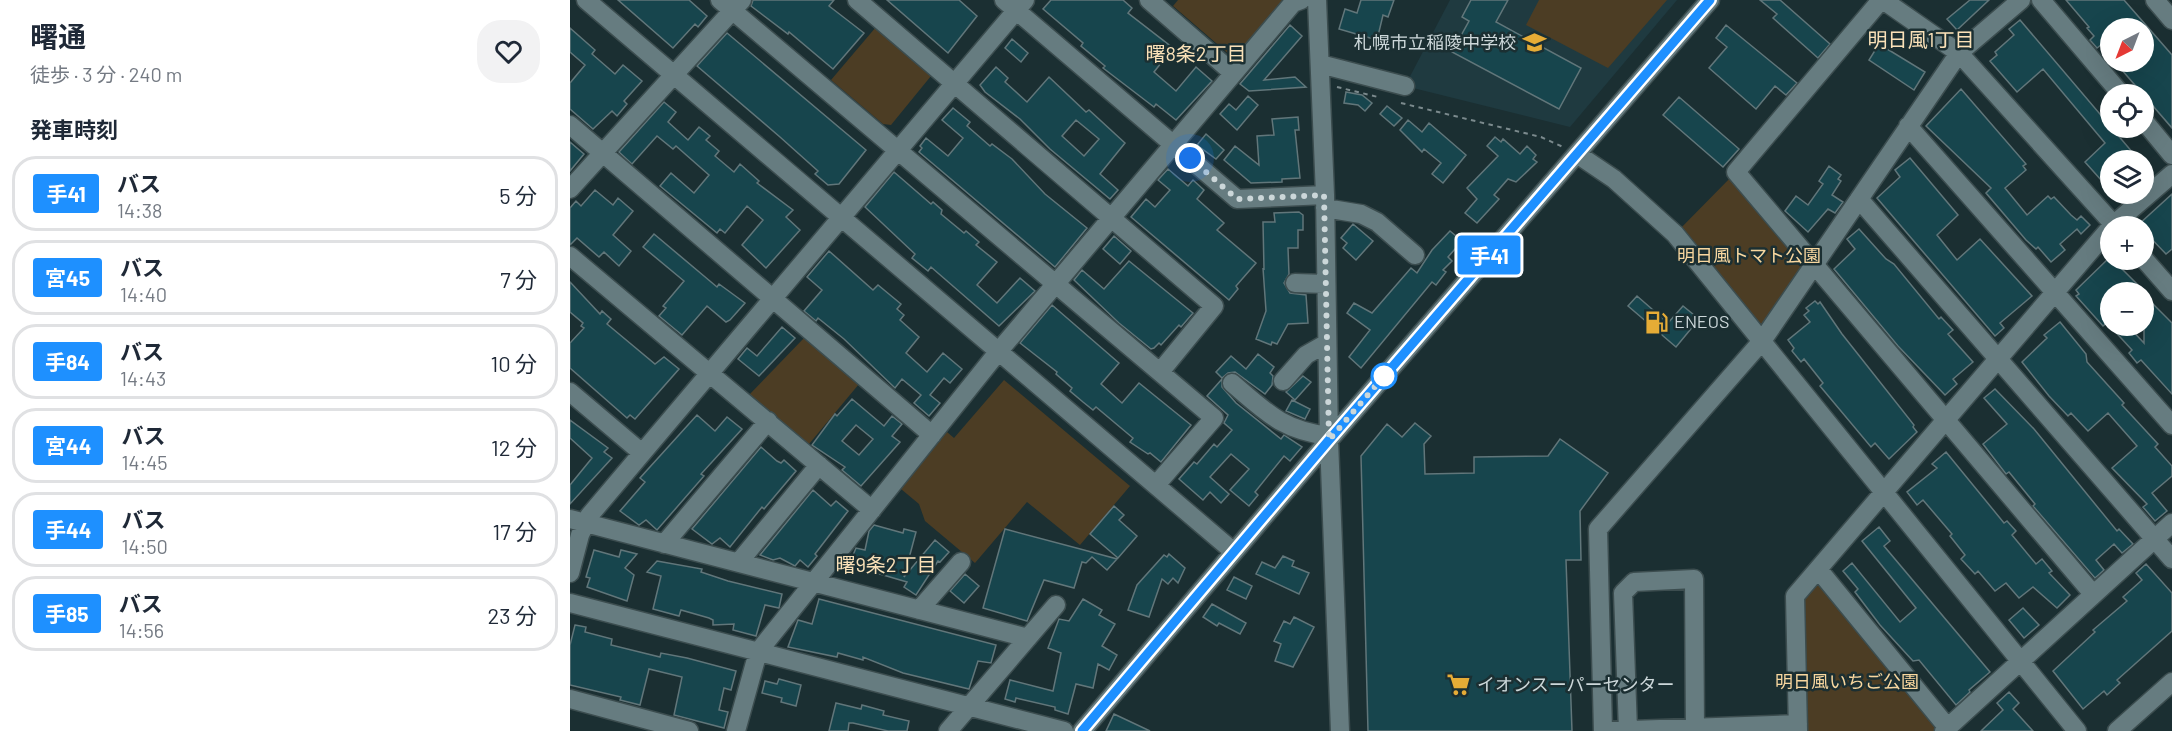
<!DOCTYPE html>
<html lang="ja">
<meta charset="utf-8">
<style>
body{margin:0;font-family:Barlow,"Noto Sans JP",sans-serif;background:#f2f2f3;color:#1f2937;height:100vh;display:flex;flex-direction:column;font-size:22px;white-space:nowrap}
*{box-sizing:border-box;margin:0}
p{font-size:20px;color:#747a83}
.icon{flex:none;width:33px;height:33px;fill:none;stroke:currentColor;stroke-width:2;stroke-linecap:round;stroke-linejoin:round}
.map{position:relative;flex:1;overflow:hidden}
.panel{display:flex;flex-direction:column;background:#fff;width:570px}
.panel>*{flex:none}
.badge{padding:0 12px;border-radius:4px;font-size:21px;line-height:39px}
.needle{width:39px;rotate:222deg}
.buttons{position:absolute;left:1530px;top:18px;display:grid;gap:12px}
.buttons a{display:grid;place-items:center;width:54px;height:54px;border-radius:50%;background:#fff;box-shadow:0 6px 24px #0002;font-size:30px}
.you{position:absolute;width:30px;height:30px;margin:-15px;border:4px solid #fff;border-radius:50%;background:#1a73e8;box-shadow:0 0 0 9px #1a73e833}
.map>.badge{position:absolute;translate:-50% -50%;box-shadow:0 0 0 3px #fff}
h2{padding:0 30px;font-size:22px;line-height:54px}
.round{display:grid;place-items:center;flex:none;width:63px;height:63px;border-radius:24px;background:#f2f2f3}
.overview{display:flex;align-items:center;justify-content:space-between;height:102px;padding:0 30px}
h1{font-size:28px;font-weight:700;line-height:45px}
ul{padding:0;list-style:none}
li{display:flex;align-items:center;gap:18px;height:75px;margin:0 12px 9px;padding:0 18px;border:3px solid #e0e1e3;border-radius:24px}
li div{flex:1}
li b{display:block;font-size:22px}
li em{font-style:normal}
li .badge{min-width:66px;font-weight:700;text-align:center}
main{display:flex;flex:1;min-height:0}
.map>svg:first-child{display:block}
.built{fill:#1f3a40}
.green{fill:#4c3d24}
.building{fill:#17454d;stroke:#61767a;stroke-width:1.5;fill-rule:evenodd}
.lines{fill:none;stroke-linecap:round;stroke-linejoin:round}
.minor-casing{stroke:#3c4d4f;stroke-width:21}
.path{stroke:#7b8a8d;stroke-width:2;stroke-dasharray:4.5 4.5;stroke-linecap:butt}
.minor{stroke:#667c80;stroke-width:18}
.line-casing{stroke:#fff;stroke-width:14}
.line{stroke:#1e90ff;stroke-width:9}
.walk{stroke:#ccd7d9;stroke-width:6;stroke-dasharray:0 10.8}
.stop-dot{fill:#fff;stroke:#1e90ff;stroke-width:3}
.labels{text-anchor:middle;stroke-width:5;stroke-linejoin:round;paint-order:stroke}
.poi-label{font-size:18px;fill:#ccd7d9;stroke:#1b2f32;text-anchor:start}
.park-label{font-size:18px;fill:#f8d79f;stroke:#1b2f32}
.neighbourhood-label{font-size:20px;fill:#fae1b8;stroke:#1b2f32}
</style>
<main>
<section class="panel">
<div class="overview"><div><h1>曙通</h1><p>徒歩 · 3 分 · 240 m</p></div><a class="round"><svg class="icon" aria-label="heart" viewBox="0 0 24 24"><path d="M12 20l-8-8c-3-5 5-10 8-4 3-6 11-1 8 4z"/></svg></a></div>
<h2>発車時刻</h2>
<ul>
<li><span class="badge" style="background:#1e90ff;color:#fff">手41</span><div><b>バス</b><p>14:38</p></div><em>5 分</em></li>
<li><span class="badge" style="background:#1e90ff;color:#fff">宮45</span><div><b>バス</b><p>14:40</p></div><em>7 分</em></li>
<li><span class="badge" style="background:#1e90ff;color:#fff">手84</span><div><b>バス</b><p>14:43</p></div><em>10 分</em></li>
<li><span class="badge" style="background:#1e90ff;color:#fff">宮44</span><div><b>バス</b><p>14:45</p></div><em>12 分</em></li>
<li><span class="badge" style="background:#1e90ff;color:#fff">手44</span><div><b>バス</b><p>14:50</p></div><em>17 分</em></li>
<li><span class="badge" style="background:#1e90ff;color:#fff">手85</span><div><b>バス</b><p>14:56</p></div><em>23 分</em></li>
</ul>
</section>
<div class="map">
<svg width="1602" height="731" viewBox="0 0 1602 731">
<rect width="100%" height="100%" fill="#1b2f32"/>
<path class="built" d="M880,0H1107L1000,127L835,86Z"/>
<path class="green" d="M608,0H718L668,57L661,56L603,6Z
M969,0H1097L1038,68L956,25Z
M306,27L361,76L321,125L313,124L261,80Z
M1166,172L1243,266L1192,341L1105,234Z
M234,338L289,384L239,444L179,395Z
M434,380L560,486L510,545L457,502L405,563L355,521L349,504L331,489L377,432L384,438Z
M1248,569L1374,731H1228L1225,596Z"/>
<path class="building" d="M48,0H119L137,16L128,27L125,24L103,48Z
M183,0H264L259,6L294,33L263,69L219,32L218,34L181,6Z
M317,0H389L407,16L378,53Z
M481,0H553L562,8L558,13L603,48L584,72L606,91L626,67L642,81L606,120L586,104L584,107L533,68L535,66L511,46L513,43L473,9Z
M791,0H824L818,17L813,15L807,40L769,29L775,9L787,13Z
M901,0H938L926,22L1011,68L989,109L882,52L899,21L892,17Z
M1190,0H1210L1260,44L1248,58L1203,18L1207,14Z
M1400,0H1419L1387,30L1377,19Z
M1496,0H1554L1602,55V128L1545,62H1574V28H1540V56L1531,45L1527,48L1520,40L1524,36L1517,28L1519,27Z
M1450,20L1569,160H1540V190L1515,162L1535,143L1473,69L1447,92L1420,61L1427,55L1425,52L1444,35L1439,29Z
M720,25L732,36L694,80L725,77L736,87L679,91L670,84Z
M1156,25L1227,83L1216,95L1205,86L1186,109L1139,68L1157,47L1146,38Z
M0,28L25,50L22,54L45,74L53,65L72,81L54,101L57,104L47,116L42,111L23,129L0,109V83L15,65L0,52Z
M157,33L296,150L269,184L258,185L245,174L248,171L210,137L127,66Z
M442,39L458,53L451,62L435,48Z
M1309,44L1355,72L1344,90L1299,60Z
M426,67L438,78L435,82L457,102L479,77L516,112L519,110L555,143L530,174L548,190L540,199L480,149L450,119L415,92L410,85ZM506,120L529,139L514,156L492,136Z
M1391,89L1456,164L1453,166L1456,170L1435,188L1457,215L1478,196L1481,199L1484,197L1501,215L1507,220L1511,216L1520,225L1511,234L1507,229L1490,244L1495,250L1481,262L1468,247L1466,249L1456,240L1416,193L1421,188L1356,126Z
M776,92L792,95L802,103L795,111L788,105L774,103Z
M678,96L688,105L667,130L650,114L659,104L666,110Z
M1109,97L1169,149L1153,167L1093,115Z
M94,102L106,112L98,122L118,140L129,127L140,136L136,140L149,151L145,156L164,172L170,164L189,181L187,183L223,210L216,217L230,230L196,268L172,245L193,220L177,206L155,233L150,229L147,233L90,186L101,173L124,193L139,175L106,146L103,149L87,136L62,164L49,152Z
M817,106L832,118L824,126L810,114Z
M383,108L400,122L397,126L420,146L422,144L442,159L475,194L517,228L485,267L349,152L352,148L350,146L356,138L378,156L393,138L372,120Z
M728,117L729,130H725L730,178L712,179V182L681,183L654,160L665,146L689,165L687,136L704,135L702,119Z
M838,120L852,132L859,123L896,155L873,183L862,174L871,163L854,149L852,152L830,130Z
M636,134L654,150L646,159L627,145Z
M925,137L931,142L933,139L950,154L957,146L966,155L963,159L967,162L946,182L938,179L924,195L929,199L907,223L895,213L907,199L897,188L928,156L917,146Z
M0,142L14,154L0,171Z
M1340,158L1388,215L1367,235L1387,260L1410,239L1462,296L1430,323L1434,328L1425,336L1307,198L1330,177L1325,170Z
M1259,166L1271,175L1268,179L1271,181L1262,195L1273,202L1265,213L1258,209L1238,232L1215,211L1226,196L1238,205L1253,184L1249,181Z
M598,169L618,186L623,180L634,190L627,199L654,223L647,230L686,263L666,286L668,289L659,300L561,217L576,199L585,207L600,190L588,180Z
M324,172L361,204L363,202L372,210L371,214L394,233L396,231L409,242L406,245L427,262L407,285L427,303L450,278L465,291L429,326L361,267L358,271L342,258L345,254L295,207Z
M25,190L43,205L48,198L63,211L43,235L61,251L49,266L34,252L29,257L7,238L0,245V208L6,201L11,206Z
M1602,194V249L1596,254L1574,231V226L1568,225Z
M729,212L733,215V230H728V248H718L719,274L714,283L720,293L736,295L738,323L718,324L707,344L702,342L701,345L686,339L696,311L693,268L694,270L693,222H705L704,213Z
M783,224L803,241L786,260L773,248L777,243L771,238Z
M1289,229L1316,259L1324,264L1369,319L1371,317L1383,330L1378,334L1403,362L1383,379L1387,384L1375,395L1328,346L1264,269L1285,249L1277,239Z
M880,231L892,241L878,257L882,261L873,270L876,272L866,285L862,282L791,368L779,357L800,330L777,313L784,303L802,313L841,268L847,273L862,250Z
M84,234L147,287L149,284L175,303L160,320L156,322L137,306L112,335L89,316L96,308L93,306L114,281L73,247Z
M544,236L561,251L550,264L533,249Z
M259,251L303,290L308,285L331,304L327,309L334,315L330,320L349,337L336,353L357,372L373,353L392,369L380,383L374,378L360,395L370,403L359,416L344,403L351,395L332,379L325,388L274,339L248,318L246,321L234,311L252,290L237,277Z
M1540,257L1569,286L1562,292H1540V320L1533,326L1506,296L1509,294L1506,290Z
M559,261L623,313L611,327L609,325L591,345L589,343L584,348L581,349L549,323L504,280L512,270L534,289Z
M0,282L30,314L32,311L41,319L37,324L85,364L94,357L109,369L65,419L60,415L57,418L0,368V343L14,328L11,326L13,323L0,312Z
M1574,295L1602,323V394L1571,360L1567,363L1559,353L1562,350L1540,326H1558L1574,343Z
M1067,296L1098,323L1113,306L1129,319L1106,347L1058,306Z
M1245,301L1248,304L1250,302L1272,334L1344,425L1343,427L1347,432L1319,459L1305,443L1301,447L1250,386L1253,383L1234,359L1231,362L1222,351L1224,348L1218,340L1240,322L1234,315L1239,311L1236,308Z
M482,305L549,363L531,384L552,403L569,383L621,425L591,462L580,453L578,454L560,442L563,438L557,433L526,407L523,410L513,402L500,391L502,388L486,374L487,372L450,343Z
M1490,322L1516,354L1517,362L1554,403L1552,405L1588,444L1585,447L1602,466V476L1582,493L1597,511L1585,521L1573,507L1577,504L1542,468L1567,446L1538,413L1518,431L1501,413L1498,416L1479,396L1452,362L1477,338L1474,335Z
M212,327L225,338L189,376L168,359L177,348L187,356Z
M688,354L704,367L700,373L703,376L702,385L695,394L665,372L658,373L652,378L646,372L661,356L676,369Z
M733,376L741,382L725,400L716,392Z
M652,379V387L666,403L711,439L714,435L732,447L720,461L714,456L685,492L688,495L679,506L660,490L679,469L661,454L640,477L659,494L651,503L640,492L633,500L609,479L624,462L627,464L644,444L647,447L662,430L654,423L658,415L637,396Z
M1425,389L1464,429L1547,531L1549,529L1563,544L1552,553L1544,544L1526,560L1534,570L1525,578L1463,506L1465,504L1439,472L1436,474L1413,444L1437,424L1414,398Z
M282,399L314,426L322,416L332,424L322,436L330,442L291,486L272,470L275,467L242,445L265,414L267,416ZM286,425L303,439L289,455L272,441Z
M722,400L740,409L735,419L716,411Z
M127,415L145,431L157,417L172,429L131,474L134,476L87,530L76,520L69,525L50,511L75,482L70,478Z
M0,420L38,448L34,452L42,458L0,504V485L22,458L0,438Z
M845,423L861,436L854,444L855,474L904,473V457L978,456L990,439L1038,473L1010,511L1011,560H996L1002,731H798L791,456L817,424L832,437Z
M191,447L207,461L211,463L214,460L226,471L194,509L192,507L160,547L150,538L142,544L122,529Z
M1376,452L1434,523L1437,521L1446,531L1442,535L1466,564L1472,559L1482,571L1479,573L1500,595L1487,608L1463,587L1449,598L1436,583L1425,591L1408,571L1405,574L1391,559L1395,555L1380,536L1382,534L1353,500L1347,505L1337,492L1367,468L1362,464Z
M243,490L261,506L266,501L278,511L245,554L247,556L238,567L230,560L225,566L210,558L203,560L190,555Z
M544,506L554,515L549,520L567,536L548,558L520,534Z
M304,525L333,533L334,529L346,532L334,577L365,540L379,552L370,562L368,561L346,595L334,587L337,582L279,565L286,548L295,550L299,531Z
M1309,527L1320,541L1314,546L1420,672L1399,690L1400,692L1386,705L1349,660L1343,661L1310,625L1285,592L1288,589L1273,571L1282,563L1330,622L1346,608L1292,541Z
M435,529L514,550L547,559L537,570L522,557L516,563L512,562L504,588L474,580L457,621L413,608Z
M24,550L49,557L51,550L67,554L55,568L64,575L57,601L17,587L20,578L16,577Z
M599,554L615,568L608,583L603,578L598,584L592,579L579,617L558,610L567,585L594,555L597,557Z
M713,556L724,561L722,566L739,573L729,594L686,574L692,562L705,568Z
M87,561L132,569L131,572L158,581L212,594L209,608L195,605L186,636L163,630L164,624L143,625V620L139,618L111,610L109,616L83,609L91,576L77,572Z
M1576,564L1602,593V631L1547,680L1550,683L1537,695L1534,691L1513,709L1483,671L1525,632L1523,630L1557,601L1553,597L1572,580L1566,573Z
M395,574L409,586L394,603L380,591Z
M664,577L682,586L676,599L657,590Z
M249,599L426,645L421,663L408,661L399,689L333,673L293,657V660L268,653L267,657L218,647L228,620L242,624Z
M513,599L532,610L529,615L545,624L532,646L547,655L539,670L528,664L523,688L506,684L498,714L485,710V707L450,699L446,698L445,702L435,699L440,680L483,691L491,653L478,648L489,619L499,621Z
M642,604L676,623L670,634L649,623L647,626L633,617Z
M1453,608L1469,625L1454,638L1439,620Z
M724,617L744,627L723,667L705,661L711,644L704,641L714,621L720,624Z
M5,625L16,627L15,632L42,639L41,645L90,657L91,653L117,658L166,671L161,690L154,688L149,710L158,712L154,728L104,715L112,677L79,669L70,705L50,700L51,697L0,685V645Z
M209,679L231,685L226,706L211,702L212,698L192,693L195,681L207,684Z
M1439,692L1449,703L1443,709L1463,731H1411L1433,710L1427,703Z
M266,703L291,709L292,705L314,711L313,715L339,721L337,731H318L283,723H279L278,731H259Z
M544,714L580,731H536Z"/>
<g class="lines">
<defs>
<path id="minor" d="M16,0L664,552
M150,0L644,418L586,485
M287,0L644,306L590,372
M434,0L667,199L755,195
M579,0L663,73
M747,0L755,195L759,440L770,731
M1311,0L1166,172L1523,594
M1313,0L1389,53L1545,226
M1471,0L1551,94
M1585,0L1602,20
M750,64L835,86
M1574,121L1602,155
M0,125L362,435
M1338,126L1602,425
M1007,154L1044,179L1105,234L1507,731
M0,189L172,0
M1289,199L1602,559
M755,208L791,214L807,222L845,255
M1542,226L1602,174
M0,256L302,510
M1574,259L1602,291
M725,283L756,284
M713,381L736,355L757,343
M662,383C697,413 712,430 759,436
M0,392L72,453
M0,519L458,638
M94,544L198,421
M169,562L249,465
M1248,569L1378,728
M0,573L10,535L19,516L455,0
M0,603L494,731
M349,610L391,562
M0,699L119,731
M1228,724L1033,731L1028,529L1192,341L1389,53L1451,0
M1058,730L1053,593L1064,582L1124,579L1125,731
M166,731L188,652L428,352L723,3L731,0
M378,731L486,605
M512,731L759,440L1140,0
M1228,731L1225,596L1540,228
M1374,731L1602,523
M1547,731L1602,682"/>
</defs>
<use href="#minor" class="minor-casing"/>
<path class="path" d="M767,87L808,97
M831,103L971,137L993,147"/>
<use href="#minor" class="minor"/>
</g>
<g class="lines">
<defs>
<path id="line" d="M512,731L759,440L1140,0"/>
</defs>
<use href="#line" class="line-casing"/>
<use href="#line" class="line"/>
<path class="walk" d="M620,158L667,199L754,195L759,440L821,368L814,376"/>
</g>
<defs>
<symbol id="school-bare" viewBox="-9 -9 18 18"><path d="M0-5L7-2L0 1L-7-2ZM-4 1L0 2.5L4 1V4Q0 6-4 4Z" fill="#e6ac36" stroke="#1b2f32" stroke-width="2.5" paint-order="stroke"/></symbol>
<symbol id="fuel-bare" viewBox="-9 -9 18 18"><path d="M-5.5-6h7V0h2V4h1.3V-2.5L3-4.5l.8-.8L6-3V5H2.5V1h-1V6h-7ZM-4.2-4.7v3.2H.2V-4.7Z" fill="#e6ac36" stroke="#1b2f32" stroke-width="2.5" paint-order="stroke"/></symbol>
<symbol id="supermarket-bare" viewBox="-9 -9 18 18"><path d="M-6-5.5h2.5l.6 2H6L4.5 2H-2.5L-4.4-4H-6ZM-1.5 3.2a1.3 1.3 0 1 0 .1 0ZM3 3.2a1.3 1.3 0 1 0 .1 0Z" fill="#e6ac36" stroke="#1b2f32" stroke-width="2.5" paint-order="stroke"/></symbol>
</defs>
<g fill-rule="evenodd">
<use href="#school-bare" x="948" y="26" width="33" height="33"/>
<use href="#fuel-bare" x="1070" y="306" width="33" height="33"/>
<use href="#supermarket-bare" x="872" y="668" width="33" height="33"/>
</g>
<circle class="stop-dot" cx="814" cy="376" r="12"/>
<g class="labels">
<g class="poi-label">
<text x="946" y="49" text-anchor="end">札幌市立稲陵中学校</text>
<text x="1104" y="328">ENEOS</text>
<text x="907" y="691">イオンスーパーセンター</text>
</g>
<g class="park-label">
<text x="1179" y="262">明日風トマト公園</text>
<text x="1277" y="688">明日風いちご公園</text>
</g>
<g class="neighbourhood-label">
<text x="1351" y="47">明日風1丁目</text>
<text x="626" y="61">曙8条2丁目</text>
<text x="316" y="572">曙9条2丁目</text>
</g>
</g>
</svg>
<div class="buttons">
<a><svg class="needle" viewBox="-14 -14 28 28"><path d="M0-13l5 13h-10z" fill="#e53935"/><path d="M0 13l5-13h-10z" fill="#747a83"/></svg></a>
<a><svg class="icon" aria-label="locate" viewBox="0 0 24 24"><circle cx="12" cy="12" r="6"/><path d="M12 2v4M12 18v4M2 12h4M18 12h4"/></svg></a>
<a><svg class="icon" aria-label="layers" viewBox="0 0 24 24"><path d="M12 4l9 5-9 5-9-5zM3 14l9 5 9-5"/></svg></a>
<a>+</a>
<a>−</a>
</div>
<div class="you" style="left:620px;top:158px"></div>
<b class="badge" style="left:919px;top:255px;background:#1e90ff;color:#fff">手41</b>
</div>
</main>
